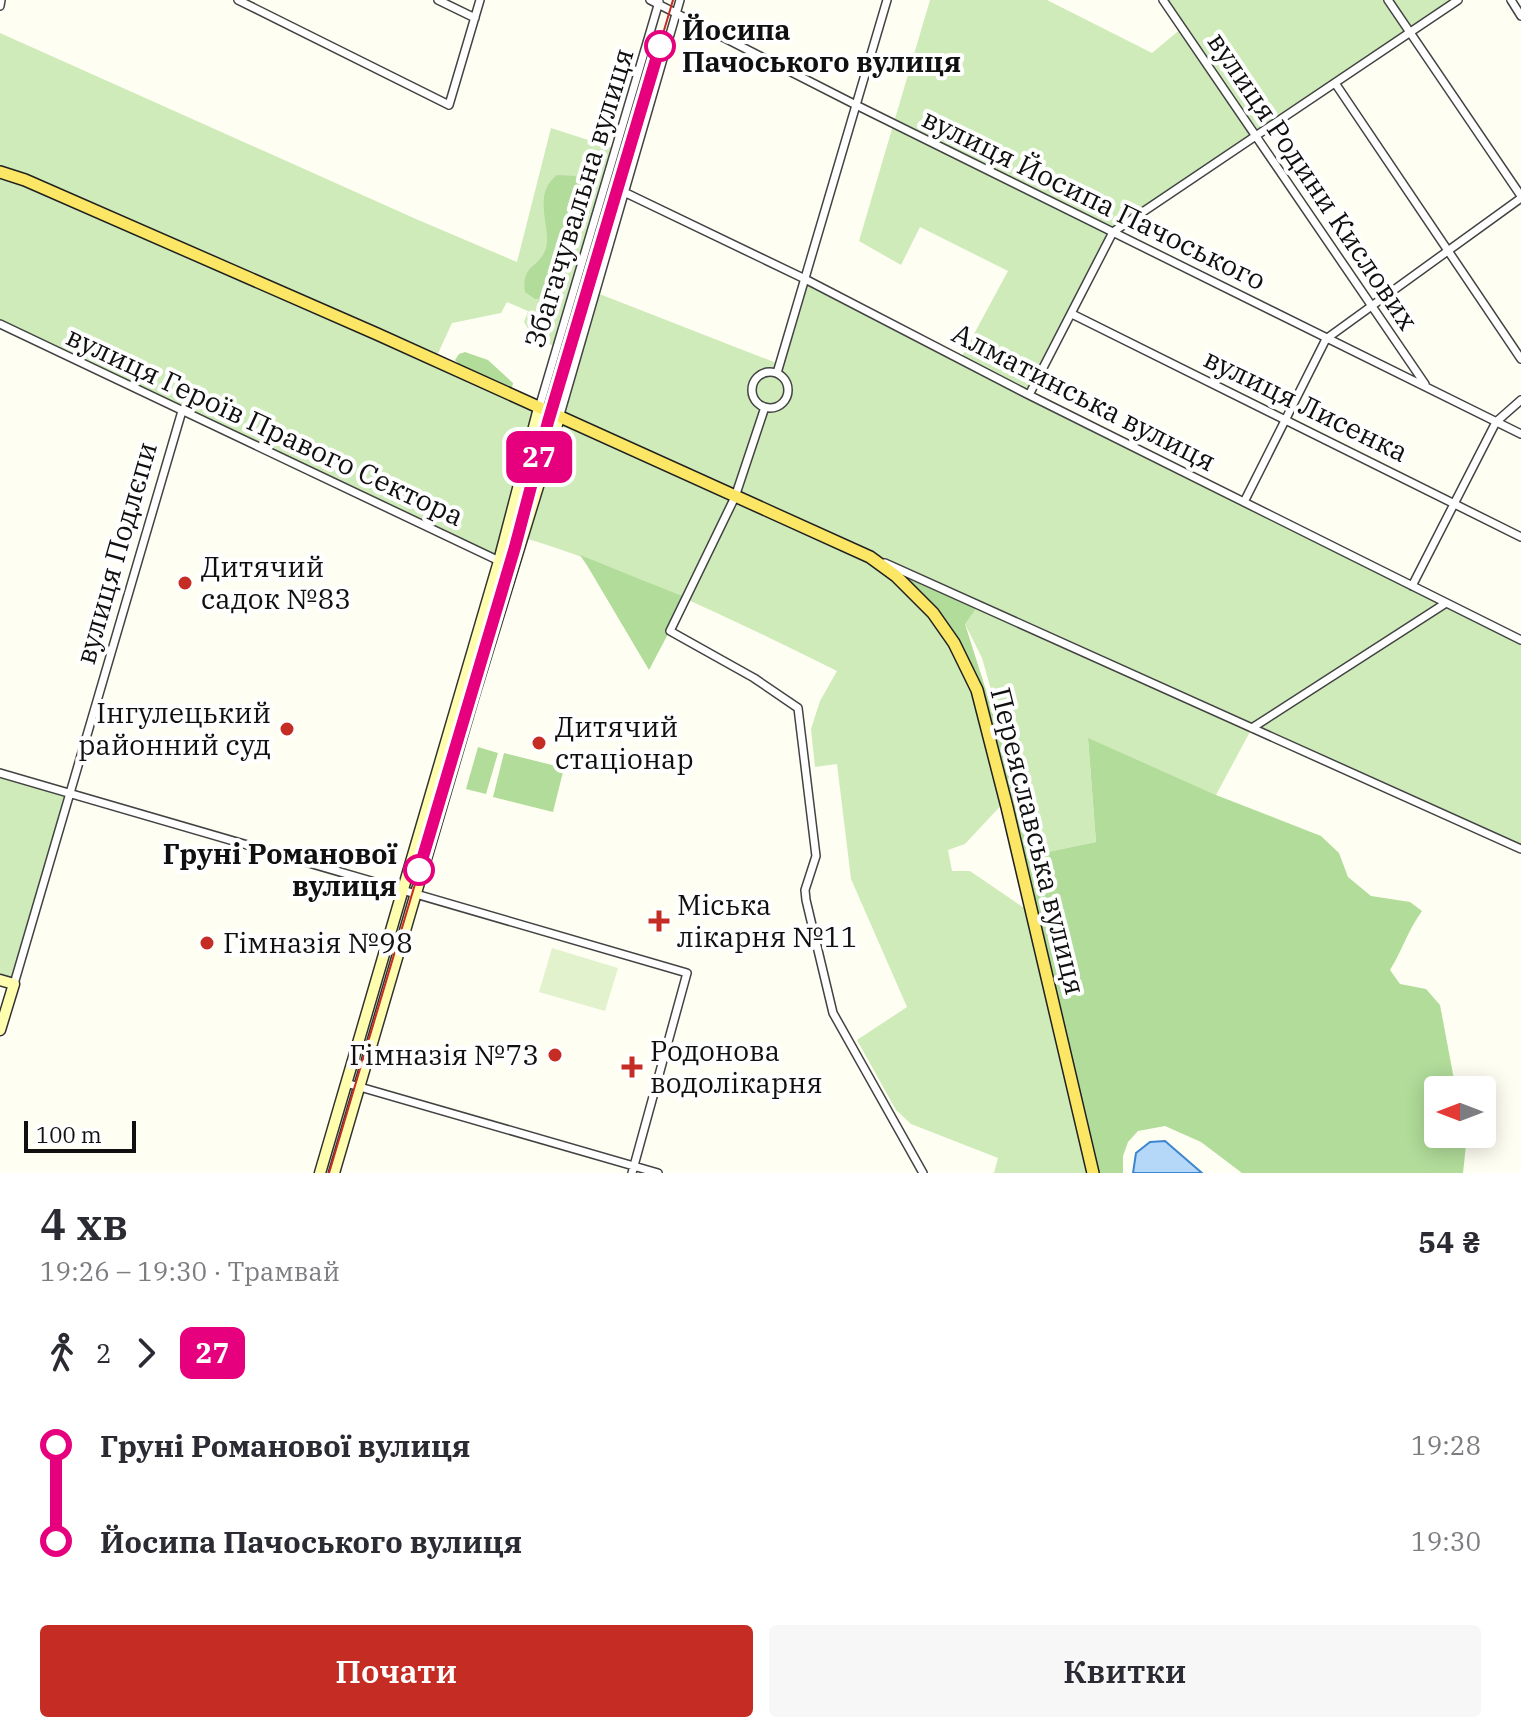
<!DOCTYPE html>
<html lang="uk">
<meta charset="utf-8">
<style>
body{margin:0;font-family:"IBM Plex Serif",serif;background:#f7f7f7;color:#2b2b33;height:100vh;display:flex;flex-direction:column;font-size:30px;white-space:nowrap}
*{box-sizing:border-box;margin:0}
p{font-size:26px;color:#7c7c81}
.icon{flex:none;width:44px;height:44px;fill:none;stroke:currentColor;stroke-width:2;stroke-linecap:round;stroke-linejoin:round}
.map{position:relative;height:1173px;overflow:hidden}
.details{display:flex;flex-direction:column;background:#fff;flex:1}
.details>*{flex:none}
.badge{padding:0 16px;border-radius:12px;font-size:28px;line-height:52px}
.needle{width:52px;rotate:270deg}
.fabs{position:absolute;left:1424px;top:1076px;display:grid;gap:16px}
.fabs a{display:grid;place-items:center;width:72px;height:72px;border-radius:8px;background:#fff;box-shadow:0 4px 20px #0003;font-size:40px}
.scale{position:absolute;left:24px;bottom:20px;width:112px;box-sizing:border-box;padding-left:8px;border:4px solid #101010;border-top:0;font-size:22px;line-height:28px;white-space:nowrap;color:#101010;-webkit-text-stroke:6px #fff;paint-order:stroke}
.map>.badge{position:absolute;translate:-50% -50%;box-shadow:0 0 0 4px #fff}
.legs{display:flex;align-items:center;gap:12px;height:88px;padding:0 40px;font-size:26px}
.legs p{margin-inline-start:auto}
.head{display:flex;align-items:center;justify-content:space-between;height:136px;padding:0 40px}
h1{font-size:44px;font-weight:600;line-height:60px}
.primary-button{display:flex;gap:16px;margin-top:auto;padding:16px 40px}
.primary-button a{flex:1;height:92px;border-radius:8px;background:#c52c23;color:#fff;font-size:32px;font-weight:600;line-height:92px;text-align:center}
.primary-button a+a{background:#f7f7f7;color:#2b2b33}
ul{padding:0 40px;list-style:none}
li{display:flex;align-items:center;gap:28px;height:96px;font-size:30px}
li i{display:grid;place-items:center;width:12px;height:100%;margin:0 10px;background:currentColor}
li i::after{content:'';width:20px;height:20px;margin:-10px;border:6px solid;border-radius:50%;background:#fff}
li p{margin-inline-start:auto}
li:first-child i{background:linear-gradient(#0000 50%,currentColor 0)}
li:last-child i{background:linear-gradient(currentColor 50%,#0000 0)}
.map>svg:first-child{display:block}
.green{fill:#cfebba}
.forest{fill:#b1dc99}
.pitch{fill:#e1f2cd}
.water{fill:#b6d8f8;stroke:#3b86d1;stroke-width:2}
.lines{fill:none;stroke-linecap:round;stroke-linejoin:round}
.street-casing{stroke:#434343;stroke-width:10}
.secondary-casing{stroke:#323232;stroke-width:13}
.primary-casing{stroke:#212121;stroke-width:14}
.street{stroke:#fff;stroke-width:7}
.secondary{stroke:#fffeae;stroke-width:10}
.primary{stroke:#fbe666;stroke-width:11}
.tram{stroke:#c52c23;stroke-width:2}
.line-1-casing{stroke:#fff;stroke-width:18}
.line-1{stroke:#e6007e;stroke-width:12}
.stop-1-dot{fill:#fff;stroke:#e6007e;stroke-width:4}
.poi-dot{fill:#c52c23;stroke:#fff;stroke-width:3}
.labels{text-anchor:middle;stroke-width:8;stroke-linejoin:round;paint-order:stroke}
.stop-label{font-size:28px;font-weight:bold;fill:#101010;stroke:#fff;text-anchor:start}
.street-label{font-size:28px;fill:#101010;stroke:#fff}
.poi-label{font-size:28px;fill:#101010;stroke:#fff;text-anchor:start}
</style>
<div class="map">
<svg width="1521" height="1173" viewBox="0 0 1521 1173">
<rect width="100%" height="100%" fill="#fffef3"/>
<path class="green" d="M930,0H1047L1152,53L1182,28L1164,0H1458L1113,232L1030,395L1521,640V849L1252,728L1216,795L1088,739L1096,842L1038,854L982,658L965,624L933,613L968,668L1006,800L965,844L948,850L952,871H970L1033,914L1093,1173H994L998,1158L911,1124L896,1110L857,1040L907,1007L851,879L837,764L815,767L811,729L820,701L837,671C734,620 632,570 522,537L597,293L779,364L805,279L961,358L1008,271L920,227L901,265L859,241Z
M0,33L416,219L517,262L551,128L616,149L557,348L531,334L524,322L528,311L507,302L501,313L452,323L435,360L539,408L499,561L0,324Z
M0,773L71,794L14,984L0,980Z"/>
<path class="forest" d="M557,175L575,176L584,182C592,222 575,221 562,252C554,271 558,282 543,299H535L525,292C521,264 540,268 546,248C552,228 531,195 557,175Z
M465,352L488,360L513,383L512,388L461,366L455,360L459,354Z
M580,555L687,598L649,670L588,567Z
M910,573L979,604L965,624L1038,854L1096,842L1088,738L1216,795L1321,836L1339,853L1348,877L1371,896L1410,902L1422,911C1408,930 1402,951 1390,970L1400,984L1426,989L1440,1005L1456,1090H1438V1134H1464L1466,1145L1463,1173H1242L1201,1142L1165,1126L1138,1131L1128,1142L1123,1156V1173H1093L977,690L954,643L896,576Z
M478,747L498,753L486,794L466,789Z
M504,753L564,768L553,812L493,797Z"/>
<path class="pitch" d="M552,948L618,968L605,1011L539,992Z"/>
<path class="water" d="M1165,1141L1202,1173H1133L1136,1153L1150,1142Z"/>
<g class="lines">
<defs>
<path id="street" d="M238,0L449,105L480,0
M438,0L475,18
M650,0L856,105L1521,434
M1163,0L1425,384
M1388,0L1521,196
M1511,0L1521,16
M0,6L1,0
M1335,83L1521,359
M626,193L805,279L1029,395L1521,640
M1072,314L1521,537
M0,324L512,567
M752 390a18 18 0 1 1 36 0a18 18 0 1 1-36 0Z
M777,373L887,0
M1029,395L1113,232L1458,0
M765,407L735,497L670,631L754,678L798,708L816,856L805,890L806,900L833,1013L923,1173
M539,408L659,2
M559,418L680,0
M1244,502L1326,339L1521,198
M885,563L1521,849
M1412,586L1496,422L1521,400
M1252,728L1446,603
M0,773L687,973L632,1173
M14,984L182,411
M346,1083L658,1173"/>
<path id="secondary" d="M0,980L14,984L0,1030
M320,1173L499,561L539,408
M334,1173L474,695L559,418"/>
<path id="primary" d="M0,172L25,180L377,334L870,557L896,576L933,613L954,643L977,690L1007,807L1093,1173"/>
</defs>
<use href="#street" class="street-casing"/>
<use href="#secondary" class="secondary-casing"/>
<use href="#primary" class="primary-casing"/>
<use href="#street" class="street"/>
<use href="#secondary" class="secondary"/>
<use href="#primary" class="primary"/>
<path class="tram" d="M329,1173L510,565L548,422L673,0"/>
</g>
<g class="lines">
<defs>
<path id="line-1" d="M419,870L515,547L548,422L660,46"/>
</defs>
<use href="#line-1" class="line-1-casing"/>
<use href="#line-1" class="line-1"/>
</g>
<g class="stop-1-dot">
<circle cx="660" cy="46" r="14"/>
<circle cx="419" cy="870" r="14"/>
</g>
<g class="poi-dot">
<circle cx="185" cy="583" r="8"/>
<circle cx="287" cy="729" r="8"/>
<circle cx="539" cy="743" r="8"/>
<path d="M655 909h8v8h8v8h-8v8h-8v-8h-8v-8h8z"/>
<circle cx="207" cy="943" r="8"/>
<circle cx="555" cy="1055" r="8"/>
<path d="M628 1055h8v8h8v8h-8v8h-8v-8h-8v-8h8z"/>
</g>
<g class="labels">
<g class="stop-label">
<text x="682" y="40">Йосипа<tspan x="682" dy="32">Пачоського вулиця</tspan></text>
<text x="397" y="864" text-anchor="end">Груні Романової<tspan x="397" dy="32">вулиця</tspan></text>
</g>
<g class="street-label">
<text transform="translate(1313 181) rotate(56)" y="10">вулиця Родини Кислових</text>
<text transform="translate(579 198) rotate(-73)" y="10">Збагачувальна вулиця</text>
<text transform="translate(1094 199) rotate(26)" y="10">вулиця Йосипа Пачоського</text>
<text transform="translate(1084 397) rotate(27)" y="10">Алматинська вулиця</text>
<text transform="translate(1306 405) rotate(26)" y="10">вулиця Лисенка</text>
<text transform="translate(265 426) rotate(25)" y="10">вулиця Героїв Правого Сектора</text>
<text transform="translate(116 553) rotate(-74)" y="10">вулиця Подлєпи</text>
<text transform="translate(1038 841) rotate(76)" y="10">Переяславська вулиця</text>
</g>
<g class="poi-label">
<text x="201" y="577">Дитячий<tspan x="201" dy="32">садок №83</tspan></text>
<text x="271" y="723" text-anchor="end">Інгулецький<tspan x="271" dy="32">районний суд</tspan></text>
<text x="555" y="737">Дитячий<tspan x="555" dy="32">стаціонар</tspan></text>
<text x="677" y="915">Міська<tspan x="677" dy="32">лікарня №11</tspan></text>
<text x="223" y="953">Гімназія №98</text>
<text x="650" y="1061">Родонова<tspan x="650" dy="32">водолікарня</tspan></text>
<text x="539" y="1065" text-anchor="end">Гімназія №73</text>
</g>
</g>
</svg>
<div class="fabs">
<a><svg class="needle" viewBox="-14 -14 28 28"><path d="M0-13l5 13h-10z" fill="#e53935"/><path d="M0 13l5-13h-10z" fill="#7c7c81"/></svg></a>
</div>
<div class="scale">100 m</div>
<b class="badge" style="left:539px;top:457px;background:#e6007e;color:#fff">27</b>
</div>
<section class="details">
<div class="head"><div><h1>4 хв</h1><p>19:26 – 19:30 · Трамвай</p></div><b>54 ₴</b></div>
<div class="legs"><svg class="icon" aria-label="walk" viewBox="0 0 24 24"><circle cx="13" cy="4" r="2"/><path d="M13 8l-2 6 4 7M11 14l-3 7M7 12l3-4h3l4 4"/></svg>2<svg class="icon" aria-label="forward" viewBox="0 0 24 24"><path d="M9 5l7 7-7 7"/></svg><b class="badge" style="background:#e6007e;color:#fff">27</b></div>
<ul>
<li><i style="color:#e6007e"></i><b>Груні Романової вулиця</b><p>19:28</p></li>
<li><i style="color:#e6007e"></i><b>Йосипа Пачоського вулиця</b><p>19:30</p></li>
</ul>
<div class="primary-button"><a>Почати</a><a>Квитки</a></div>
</section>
